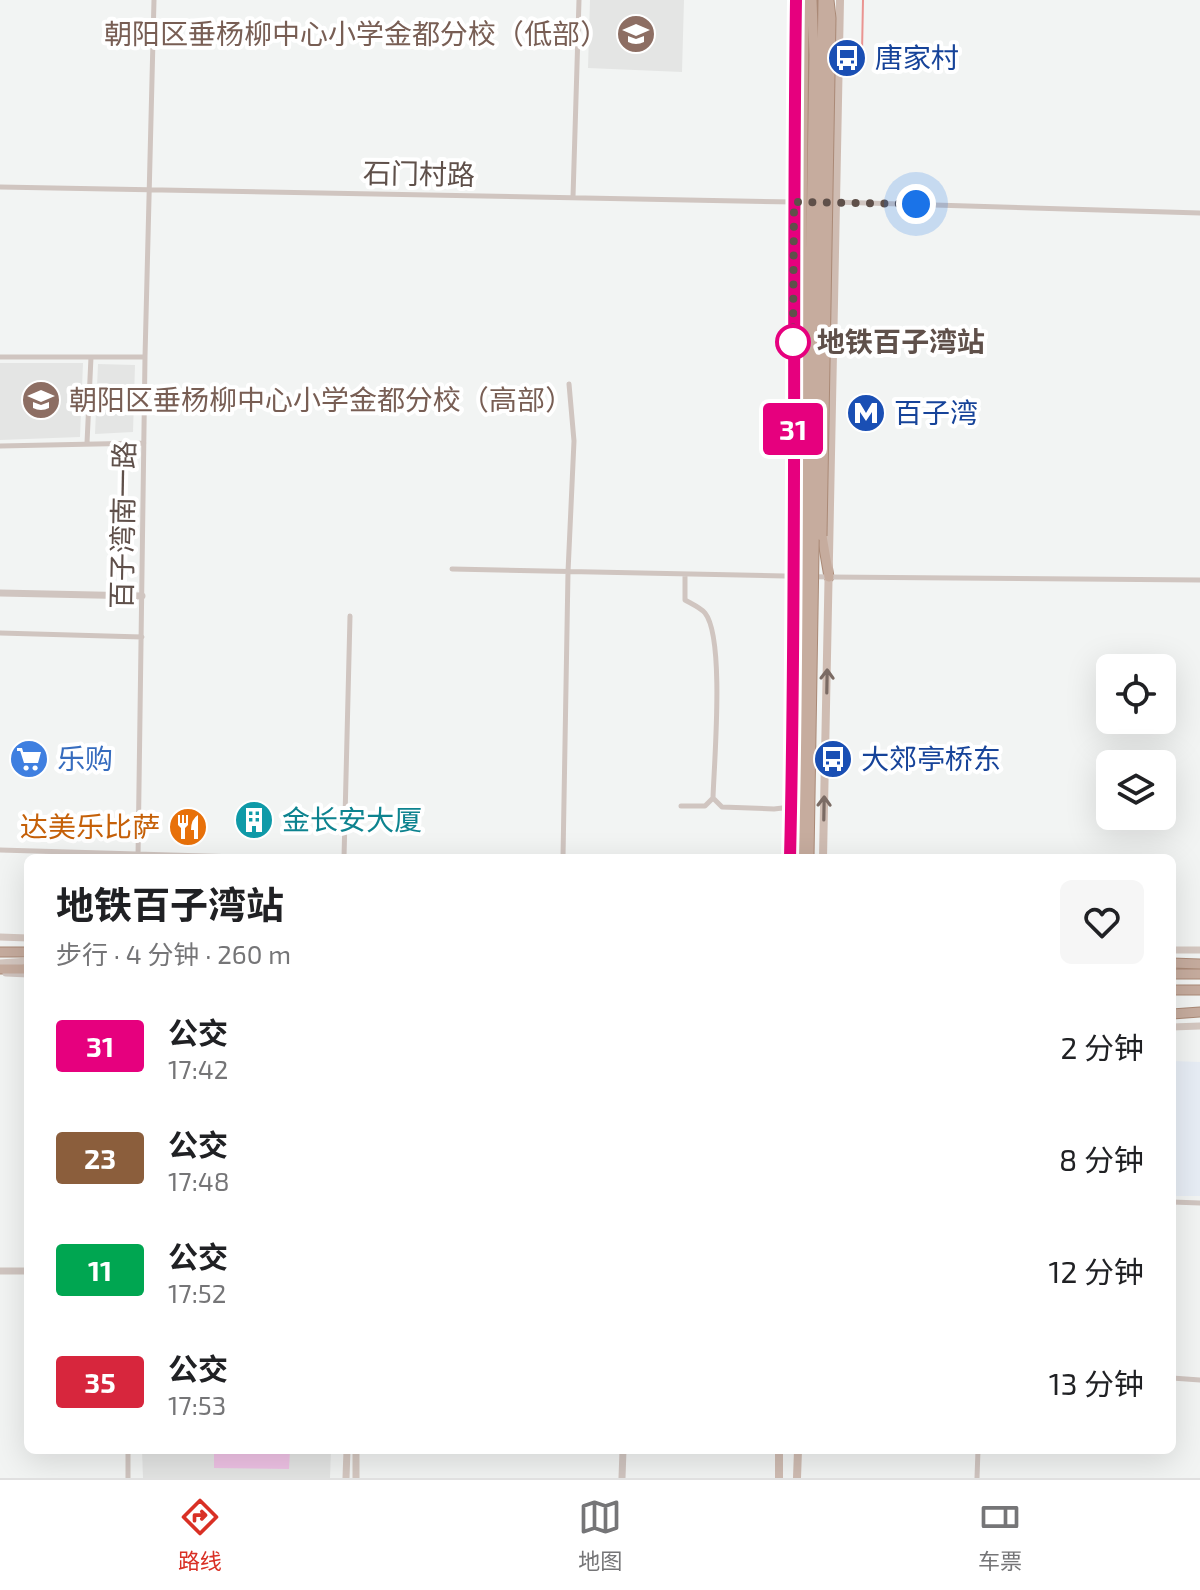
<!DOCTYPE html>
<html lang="zh">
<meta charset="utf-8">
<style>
body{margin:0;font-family:"Exo 2","Noto Sans SC",sans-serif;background:#f6f6f6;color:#202124;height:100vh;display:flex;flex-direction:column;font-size:30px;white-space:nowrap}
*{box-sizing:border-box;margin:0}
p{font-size:26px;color:#757577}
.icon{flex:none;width:44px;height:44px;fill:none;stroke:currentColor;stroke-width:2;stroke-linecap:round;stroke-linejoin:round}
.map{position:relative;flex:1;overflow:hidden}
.drawer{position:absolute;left:24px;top:854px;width:1152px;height:600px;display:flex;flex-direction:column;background:#fff;border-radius:12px;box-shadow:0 8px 32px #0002}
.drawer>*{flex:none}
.badge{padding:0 16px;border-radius:6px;font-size:28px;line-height:52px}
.fabs{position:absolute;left:1096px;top:654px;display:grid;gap:16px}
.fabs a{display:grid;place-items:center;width:80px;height:80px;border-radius:12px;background:#fff;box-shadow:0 8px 32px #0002;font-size:40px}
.you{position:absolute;width:40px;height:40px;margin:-20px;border:6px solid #fff;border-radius:50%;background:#1a73e8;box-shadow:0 0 0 12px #1a73e833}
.map>.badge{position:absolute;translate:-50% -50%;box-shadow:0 0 0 4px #fff}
.round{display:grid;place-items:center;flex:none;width:84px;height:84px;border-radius:12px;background:#f6f6f6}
.headline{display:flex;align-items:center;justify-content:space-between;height:136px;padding:0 32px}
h1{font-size:38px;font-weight:700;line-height:60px}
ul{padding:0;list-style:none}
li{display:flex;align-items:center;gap:24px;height:112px;padding:0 32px}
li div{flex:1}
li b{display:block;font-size:30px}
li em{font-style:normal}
li .badge{min-width:88px;font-weight:700;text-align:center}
.menu{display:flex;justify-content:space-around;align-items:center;height:112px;border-top:2px solid #e0e0e0;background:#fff;font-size:22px;color:#757577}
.menu a{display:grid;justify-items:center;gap:4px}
.menu .selected{color:#d93025}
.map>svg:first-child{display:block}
.commercial{fill:#e7edf5}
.education{fill:#e4e5e4}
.green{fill:#efc2e5}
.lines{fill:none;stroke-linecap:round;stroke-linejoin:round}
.stream{stroke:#ea9491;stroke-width:2}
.trunk-casing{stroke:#aa8976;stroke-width:11}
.minor{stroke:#d0c5c0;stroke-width:5}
.tertiary{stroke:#d0c5c0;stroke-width:7}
.secondary{stroke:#d4c7c0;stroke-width:7}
.primary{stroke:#cfbcb2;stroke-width:8}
.trunk{stroke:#c6ac9e;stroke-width:9}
.trunk-bridge-casing{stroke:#aa8976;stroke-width:11;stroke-linecap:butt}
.trunk-bridge{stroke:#c6ac9e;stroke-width:9}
.oneway{stroke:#7b6b64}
.line-casing{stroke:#fff;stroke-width:18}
.line{stroke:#e6007e;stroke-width:12}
.walk{stroke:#5f504a;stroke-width:8;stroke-dasharray:0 14.4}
.stop-dot{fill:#fff;stroke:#e6007e;stroke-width:4}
.labels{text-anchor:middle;stroke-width:8;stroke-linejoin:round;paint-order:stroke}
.education-label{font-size:28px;fill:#785e54;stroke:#fff;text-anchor:end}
.transit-label{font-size:28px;fill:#164399;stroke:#fff;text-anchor:start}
.street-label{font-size:28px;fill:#5f504a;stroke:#fff}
.stop-label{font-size:28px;font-weight:bold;fill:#5f504a;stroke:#fff;text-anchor:start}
.shop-label{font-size:28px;fill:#366cbe;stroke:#fff;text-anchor:start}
.culture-label{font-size:28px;fill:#0d838f;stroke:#fff;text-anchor:start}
.food-label{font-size:28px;fill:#c56008;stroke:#fff;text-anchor:end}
</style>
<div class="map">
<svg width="1200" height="1478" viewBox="0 0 1200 1478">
<rect width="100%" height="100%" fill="#f2f4f3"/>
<path class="commercial" d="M1172,1061L1200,1062V1196H1172Z"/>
<path class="education" d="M590,0H684L682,72L588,68Z
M0,363H83L80,437L0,440Z
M98,364L135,365L133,432L95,434Z
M142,1450H331L330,1478H143Z"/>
<path class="green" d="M214,1450H290L289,1469L214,1468Z"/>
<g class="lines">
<path class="stream" d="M862,53L863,0"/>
<defs>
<path id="trunk" d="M795,511L800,448
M822,536L829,577
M0,952H28
M1172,963L1200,964
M0,969H28
M1172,974H1200
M1172,990H1200
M1172,1014L1200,1012"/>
</defs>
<use href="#trunk" class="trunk-casing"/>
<path class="minor" d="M0,187L795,202
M573,197L579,0
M833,202L1200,213
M0,357H145
M87,443L91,357
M0,446L144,443
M452,569L829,577L1200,580
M0,633L142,637
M713,798L722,807L774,809L791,807
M681,806H705L713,798C714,763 725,638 705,613C701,608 690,603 685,600V574
M0,850L273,858
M138,858L145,357L154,0
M344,858L350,616
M563,858L568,572L574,441L569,384
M1172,1202L1200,1203
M1172,1378L1200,1380
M128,1478V1450
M977,1478L978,1450"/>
<path class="tertiary" d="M0,593L142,596
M6,973L28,974
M0,1271H28
M622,1478L623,1450"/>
<path class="secondary" d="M0,937L28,938
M1172,950H1200
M0,963L28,961
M1172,1027L1200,1026
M346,1478L347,1450
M356,1478V1450"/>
<path class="primary" d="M794,483L796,0
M790,858L795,505
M823,858L840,0
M779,1478V1450
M797,1478L798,1450"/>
<use href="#trunk" class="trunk"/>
<defs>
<path id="trunk-bridge" d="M800,448L804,17L807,0
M822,536L831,18L829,0
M801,858L814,55L812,0
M809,858L823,0"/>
</defs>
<use href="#trunk-bridge" class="trunk-bridge-casing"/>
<use href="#trunk-bridge" class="trunk-bridge"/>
</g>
<defs><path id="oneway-shaft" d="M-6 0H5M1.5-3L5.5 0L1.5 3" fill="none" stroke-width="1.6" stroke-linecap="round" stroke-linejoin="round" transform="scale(2)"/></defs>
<g class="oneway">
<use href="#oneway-shaft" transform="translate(827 681) rotate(-89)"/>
<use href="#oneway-shaft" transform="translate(824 808) rotate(-89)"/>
</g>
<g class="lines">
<defs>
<path id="line" d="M790,858C797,572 792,286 796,0"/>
</defs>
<use href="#line" class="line-casing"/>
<use href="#line" class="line"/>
<path class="walk" d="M793,342L794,202L916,204"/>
</g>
<defs>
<symbol id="school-disc" viewBox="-11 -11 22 22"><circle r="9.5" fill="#8d6e63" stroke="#fff"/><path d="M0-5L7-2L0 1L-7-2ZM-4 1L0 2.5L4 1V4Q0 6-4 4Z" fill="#fff"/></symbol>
<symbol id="bus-disc" viewBox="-11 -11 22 22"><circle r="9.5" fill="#1a4fb4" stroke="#fff"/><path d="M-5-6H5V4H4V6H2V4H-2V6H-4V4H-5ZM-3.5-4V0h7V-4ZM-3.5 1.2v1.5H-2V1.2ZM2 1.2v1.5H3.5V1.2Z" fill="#fff"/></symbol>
<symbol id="metro-disc" viewBox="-11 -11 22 22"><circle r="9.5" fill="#1a4fb4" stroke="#fff"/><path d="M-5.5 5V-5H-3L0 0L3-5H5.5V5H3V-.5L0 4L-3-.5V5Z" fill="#fff"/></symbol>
<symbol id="supermarket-disc" viewBox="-11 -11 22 22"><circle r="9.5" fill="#3f7fe0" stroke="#fff"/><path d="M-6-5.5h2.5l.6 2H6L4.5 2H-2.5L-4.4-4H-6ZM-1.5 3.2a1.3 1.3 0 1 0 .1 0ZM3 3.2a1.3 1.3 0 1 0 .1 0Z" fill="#fff"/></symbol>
<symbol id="building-disc" viewBox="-11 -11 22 22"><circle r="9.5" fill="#0f9aa8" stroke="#fff"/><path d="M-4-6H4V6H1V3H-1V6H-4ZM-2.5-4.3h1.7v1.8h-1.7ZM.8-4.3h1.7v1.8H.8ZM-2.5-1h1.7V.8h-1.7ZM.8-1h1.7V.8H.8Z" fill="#fff"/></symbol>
<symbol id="restaurant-disc" viewBox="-11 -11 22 22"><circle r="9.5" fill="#e8710a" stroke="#fff"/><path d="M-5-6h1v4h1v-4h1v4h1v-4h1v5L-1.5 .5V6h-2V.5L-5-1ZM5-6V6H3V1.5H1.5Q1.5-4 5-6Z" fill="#fff"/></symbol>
</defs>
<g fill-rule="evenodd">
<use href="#school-disc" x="614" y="12" width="44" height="44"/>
<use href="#bus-disc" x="825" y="36" width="44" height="44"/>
<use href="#school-disc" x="19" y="378" width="44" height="44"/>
<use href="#metro-disc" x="844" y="391" width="44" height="44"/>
<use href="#supermarket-disc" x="7" y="737" width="44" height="44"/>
<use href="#bus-disc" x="811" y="737" width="44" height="44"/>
<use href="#building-disc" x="232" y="798" width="44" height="44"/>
<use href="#restaurant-disc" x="166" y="805" width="44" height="44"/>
</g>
<circle class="stop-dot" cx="793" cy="342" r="16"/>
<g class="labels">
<g class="education-label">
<text x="608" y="44">朝阳区垂杨柳中心小学金都分校（低部）</text>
<text x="69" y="410" text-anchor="start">朝阳区垂杨柳中心小学金都分校（高部）</text>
</g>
<g class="transit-label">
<text x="875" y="68">唐家村</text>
<text x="894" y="423">百子湾</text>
<text x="861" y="769">大郊亭桥东</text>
</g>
<g class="street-label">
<text transform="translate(419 174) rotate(1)" y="10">石门村路</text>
<text transform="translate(123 525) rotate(-89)" y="10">百子湾南一路</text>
</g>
<g class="stop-label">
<text x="817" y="352">地铁百子湾站</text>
</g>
<g class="shop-label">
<text x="57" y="769">乐购</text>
</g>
<g class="culture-label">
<text x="282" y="830">金长安大厦</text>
</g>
<g class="food-label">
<text x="160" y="837">达美乐比萨</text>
</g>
</g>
</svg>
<div class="fabs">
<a><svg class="icon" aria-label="locate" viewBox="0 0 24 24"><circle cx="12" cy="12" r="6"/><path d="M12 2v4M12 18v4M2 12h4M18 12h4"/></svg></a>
<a><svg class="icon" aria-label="layers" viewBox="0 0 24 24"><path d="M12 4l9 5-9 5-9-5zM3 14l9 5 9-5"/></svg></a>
</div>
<div class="you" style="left:916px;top:204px"></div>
<b class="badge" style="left:793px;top:429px;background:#e6007e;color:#fff">31</b>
<section class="drawer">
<div class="headline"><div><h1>地铁百子湾站</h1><p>步行 · 4 分钟 · 260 m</p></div><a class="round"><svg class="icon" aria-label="heart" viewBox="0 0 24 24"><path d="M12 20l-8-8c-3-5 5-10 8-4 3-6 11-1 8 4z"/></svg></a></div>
<ul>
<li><span class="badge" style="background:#e6007e;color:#fff">31</span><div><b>公交</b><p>17:42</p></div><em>2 分钟</em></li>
<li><span class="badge" style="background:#8b5e3c;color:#fff">23</span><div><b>公交</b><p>17:48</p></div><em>8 分钟</em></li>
<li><span class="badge" style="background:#00a651;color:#fff">11</span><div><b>公交</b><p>17:52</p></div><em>12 分钟</em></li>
<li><span class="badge" style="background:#d7263d;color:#fff">35</span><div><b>公交</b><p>17:53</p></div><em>13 分钟</em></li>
</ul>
</section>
</div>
<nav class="menu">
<a class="selected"><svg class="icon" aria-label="directions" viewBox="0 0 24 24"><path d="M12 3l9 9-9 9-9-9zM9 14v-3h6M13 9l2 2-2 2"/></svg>路线</a>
<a><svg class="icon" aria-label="map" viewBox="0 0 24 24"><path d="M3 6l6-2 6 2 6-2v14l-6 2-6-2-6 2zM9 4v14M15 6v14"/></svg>地图</a>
<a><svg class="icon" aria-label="tickets" viewBox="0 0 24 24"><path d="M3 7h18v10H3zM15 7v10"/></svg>车票</a>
</nav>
